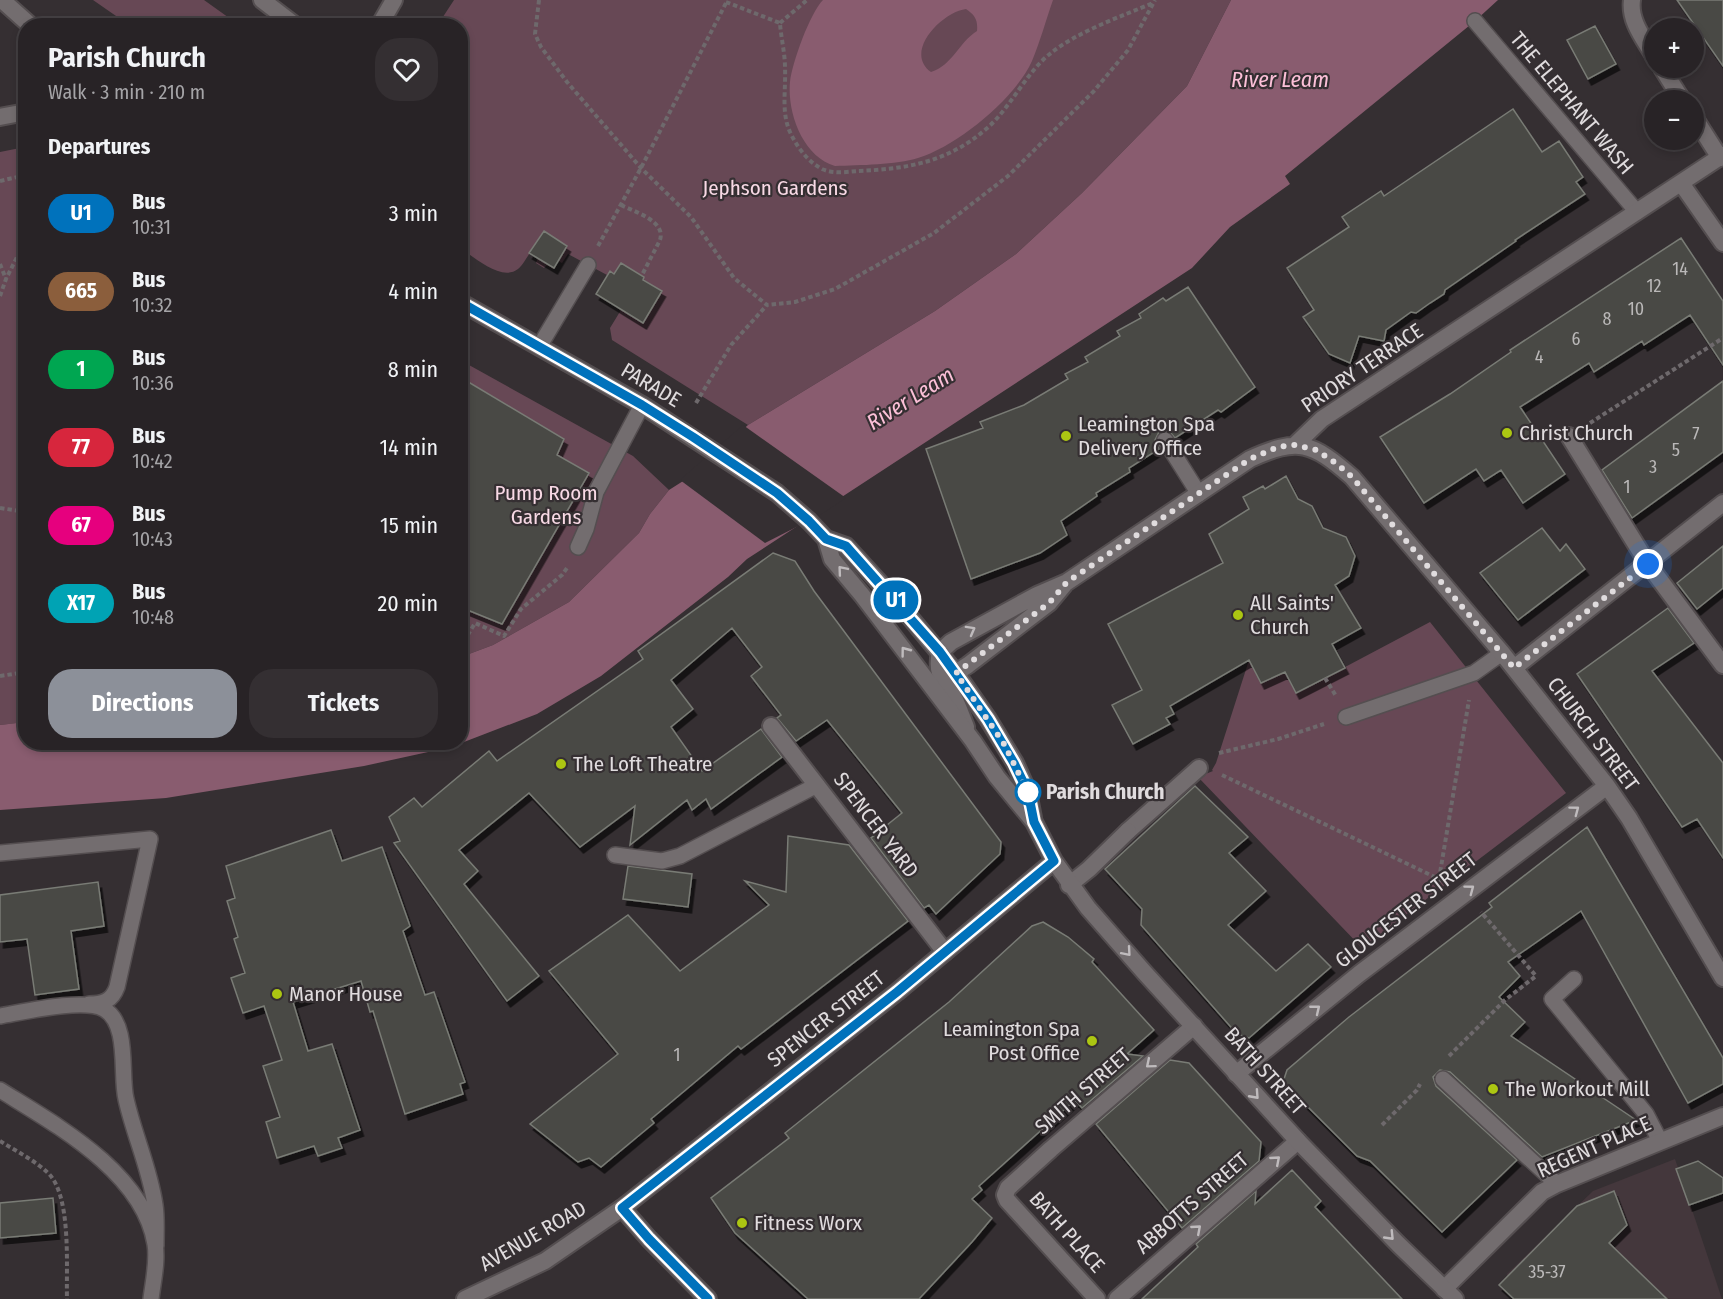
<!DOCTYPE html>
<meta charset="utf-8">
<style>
body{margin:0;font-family:"Fira Sans Condensed",sans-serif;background:#342f32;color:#f1f3f6;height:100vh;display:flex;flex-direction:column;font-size:22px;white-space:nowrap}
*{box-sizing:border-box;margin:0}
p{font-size:20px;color:#a5a4a7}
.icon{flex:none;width:33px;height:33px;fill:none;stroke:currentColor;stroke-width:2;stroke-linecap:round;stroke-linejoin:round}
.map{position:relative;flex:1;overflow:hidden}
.details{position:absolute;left:18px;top:18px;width:450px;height:732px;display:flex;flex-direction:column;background:#282326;border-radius:24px;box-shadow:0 3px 9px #0003,0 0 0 2px #444043}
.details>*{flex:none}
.badge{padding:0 12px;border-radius:20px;font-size:21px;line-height:39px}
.tools{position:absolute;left:1644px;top:18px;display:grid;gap:12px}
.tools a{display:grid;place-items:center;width:60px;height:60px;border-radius:50%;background:#282326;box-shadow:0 3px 9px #0003,0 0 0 2px #444043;font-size:30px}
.you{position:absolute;width:30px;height:30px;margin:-15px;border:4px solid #fff;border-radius:50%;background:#1a73e8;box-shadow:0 0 0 9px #1a73e833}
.map>.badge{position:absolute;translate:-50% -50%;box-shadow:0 0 0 3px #fff}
h2{padding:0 30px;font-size:22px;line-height:54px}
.round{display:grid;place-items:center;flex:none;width:63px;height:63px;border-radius:24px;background:#342f32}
.headline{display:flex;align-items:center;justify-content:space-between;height:102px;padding:0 30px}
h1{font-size:28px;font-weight:700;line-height:45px}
.action{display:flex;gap:12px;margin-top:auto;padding:12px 30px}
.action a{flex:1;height:69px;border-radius:24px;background:#8c9099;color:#fff;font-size:24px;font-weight:700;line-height:69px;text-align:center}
.action a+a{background:#342f32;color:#f1f3f6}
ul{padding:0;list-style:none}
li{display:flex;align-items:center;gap:18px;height:78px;padding:0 30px}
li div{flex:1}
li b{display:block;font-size:22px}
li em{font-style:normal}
li .badge{min-width:66px;font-weight:700;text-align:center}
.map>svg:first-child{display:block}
.built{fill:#44373c}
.green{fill:#674855}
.water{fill:#895c6f;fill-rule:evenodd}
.pier{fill:#352f32}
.building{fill:#494a45;stroke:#797b75;stroke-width:1.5;filter:url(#shadow)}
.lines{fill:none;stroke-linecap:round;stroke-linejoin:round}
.service-casing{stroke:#544e50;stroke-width:18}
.pedestrian-casing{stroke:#544e50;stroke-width:20}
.minor-casing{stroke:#544e50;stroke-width:20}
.tertiary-casing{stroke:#544e50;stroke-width:20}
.secondary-casing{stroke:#544e50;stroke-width:20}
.path{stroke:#6e696c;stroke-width:4;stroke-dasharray:4.5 3;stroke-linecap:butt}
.service{stroke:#736d6f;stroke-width:15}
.pedestrian{stroke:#736d6f;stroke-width:16}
.minor{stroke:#736d6f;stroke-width:16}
.tertiary{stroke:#736d6f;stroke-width:16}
.secondary{stroke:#736d6f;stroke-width:16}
.oneway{stroke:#bfbbbd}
.line-casing{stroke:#fff;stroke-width:14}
.line{stroke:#0072bc;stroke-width:9}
.walk{stroke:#e0dcde;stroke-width:6;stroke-dasharray:0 10.8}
.poi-dot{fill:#acc612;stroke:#352f32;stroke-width:2}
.stop-dot{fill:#fff;stroke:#0072bc;stroke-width:3}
.labels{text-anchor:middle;stroke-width:4.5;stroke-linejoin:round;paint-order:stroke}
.number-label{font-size:18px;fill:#bab8b8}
.street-label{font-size:21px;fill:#e0dcde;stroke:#352f32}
.park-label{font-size:21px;fill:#f8d9e5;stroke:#352f32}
.poi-label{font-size:21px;fill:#e0dcde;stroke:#352f32;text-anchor:start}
.stop-label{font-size:21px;font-weight:bold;fill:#e0dcde;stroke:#352f32;text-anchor:start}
.water-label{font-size:22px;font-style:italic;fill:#fcc0d8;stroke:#352f32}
</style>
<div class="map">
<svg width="1723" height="1299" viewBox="0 0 1723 1299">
<defs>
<filter id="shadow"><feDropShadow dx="3.5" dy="6" stdDeviation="0" flood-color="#0009"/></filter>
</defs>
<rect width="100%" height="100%" fill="#352f32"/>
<path class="built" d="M1675,1159L1722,1299H1513L1509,1295L1507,1274L1593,1191Z"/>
<path class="green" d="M93,0H204L239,25H129Z
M454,0H1231L1187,86L1082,193L1016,254L935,311L748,425L612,340L610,328L621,310L596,294L607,275L568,254L562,263L558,261L554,269L547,265L544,268L536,263L538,258L530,253C526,258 523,265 518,269C501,282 475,257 461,249L460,26H437Z
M25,147L26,722L0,725V152Z
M460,360L633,456L669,490L650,514L639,533L569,602L493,645L461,657Z
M1430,622L1566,793L1362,948L1198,777L1213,771L1212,770L1216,763L1249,660L1261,683L1284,671L1296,693Z"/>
<path class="water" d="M823,0H1053C1046,20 1040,42 1032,61C1015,99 957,146 918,158C896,165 860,165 835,166C803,157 787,113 790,82C792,63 810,13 823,0ZM966,9C975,15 978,20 977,31C959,42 953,65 931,72C903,52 942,12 966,9Z
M1231,0H1498L1475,21L1285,176L1290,184L1230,227L1192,268L747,559L728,577L601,676L537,714L451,747L364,766L166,798L0,810V725L25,722L26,742H460L461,657L493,645L569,602L639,533L650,514L669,490L691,476L748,425L935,311L1016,254L1082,193L1187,86Z"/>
<path class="pier" d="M743,425L846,498L820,515L765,543L680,480Z"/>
<path class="building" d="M1677,0H1723V66Z
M1595,26L1616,64L1588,79L1567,40Z
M1513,109L1542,152L1559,141L1583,177L1576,182L1585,194L1515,240L1516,241L1445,290L1444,294L1430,303L1416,313L1411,312L1386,330L1384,341L1359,336L1350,363L1329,354L1303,317L1314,310L1287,268L1349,227L1342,217L1381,191L1384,196Z
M544,231L567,246L554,268L529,253Z
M1681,238L1723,301V365L1690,315L1644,345L1642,341L1594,372L1589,363L1520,407L1565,474L1523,503L1501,470L1484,481L1476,469L1424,503L1380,437L1450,394L1511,352L1510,350Z
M621,263L644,277L643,280L662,291L643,323L596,294L610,271L614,274Z
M1188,287L1255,387L1221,412L1218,410L1175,438L1169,431L1159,432L1155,440L1159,449L1129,468L1130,472L1096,493L1097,496L1061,521L1067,535L1040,553L971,579L926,449L983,428L980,422L1024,405L1068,379L1065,374L1088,362L1085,357L1120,336L1117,331L1141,318L1139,314L1163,298L1166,301Z
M460,377L564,439L557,455L589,473L502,624L460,607Z
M1723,381V452L1632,518L1602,470Z
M1286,476L1298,499L1312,506L1323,528L1346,537L1355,556L1349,576L1335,585L1361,628L1332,644L1345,668L1296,693L1285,672L1261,683L1249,660L1170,706L1174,714L1166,718L1170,724L1133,744L1112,705L1142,690L1108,624L1223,563L1209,534L1249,509L1243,497L1263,486L1265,489Z
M1542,528L1560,551L1566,544L1585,569L1518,620L1480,573Z
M1723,546V588L1697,609L1677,583Z
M773,553L795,561L814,591L1001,842L1000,854L936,914L929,905L924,908L871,838L902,813L827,720L796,741L777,718L781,715L751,676L762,667L732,628L671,680L693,709L671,727L702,771L761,729L782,757L711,809L706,799L692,810L687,800L630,845L635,806L580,847L529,793L459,850L478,871L464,884L539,976L507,1001L394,843L400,841L389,817L414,798L422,807L489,751L497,761L643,659L638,651Z
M1668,608L1694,643L1652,671L1723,763V858L1697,819L1682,827L1577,674Z
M1195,786L1248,837L1229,853L1266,891L1228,925L1276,971L1308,944L1331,967L1249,1038L1237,1034L1141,925L1142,909L1105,869Z
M1587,827L1723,1058V1084L1688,1103L1581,911L1508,962L1520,976L1499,997L1525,1022L1511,1036L1636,1120L1542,1157L1450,1072L1440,1070L1433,1077L1436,1086L1517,1160L1442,1232L1370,1161L1357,1156L1283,1082L1287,1070L1349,1017L1492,907L1489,903Z
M331,830L342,861L382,847L410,926L403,931L425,995L434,992L465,1082L460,1084L463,1094L405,1114L373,1011L370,1012L361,981L293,1002L308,1051L332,1044L360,1130L338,1138L342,1148L318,1156L314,1146L277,1158L266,1122L280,1117L263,1066L282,1060L264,1006L243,1013L231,978L245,973L234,939L238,937L227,901L235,898L226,866Z
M788,836L849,845L908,921L741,1049L738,1046L651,1119L654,1123L601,1167L589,1158L578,1162L530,1124L618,1054L549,971L628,915L680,971L769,905L745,881L786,892Z
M628,866L692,874L688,907L623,899Z
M98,882L104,926L71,931L79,989L35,995L27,939L0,942V895Z
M1043,922L1068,937L1094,959L1092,962L1154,1030L1127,1054L1143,1056L1082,1108L1075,1100L979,1186L982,1190L972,1199L992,1218L972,1242L919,1299H808L735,1233L711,1198L789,1138L785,1133L949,1002L1032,926Z
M1170,1060L1189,1063L1261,1142L1259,1161L1182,1228L1096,1124Z
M1698,1161L1723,1178V1193L1689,1205L1676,1169Z
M1292,1170L1321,1201L1315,1207L1402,1299H1142L1198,1247L1196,1244L1256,1191L1255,1204Z
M1614,1191L1627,1225L1609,1243L1667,1299H1514L1499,1285L1577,1206Z
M53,1198L56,1233L0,1238V1203Z"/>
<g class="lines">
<defs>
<path id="service" d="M1475,21L1637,212
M539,347L588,265
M1165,440L1199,494
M578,547L586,529L596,492L642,405
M1346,717L1474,673L1502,653
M0,853L150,839L117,987C112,1001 103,1004 89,1004
M615,855L662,861L680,856L817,785
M1574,979L1552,999L1646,1114L1660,1141
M0,1016C24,1012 83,998 104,1009C130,1024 120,1075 126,1099C134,1135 150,1169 155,1205C157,1218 156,1232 156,1246
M1443,1079L1557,1184
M0,1090C56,1125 143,1172 155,1244C158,1261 153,1282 151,1299"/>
<path id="pedestrian" d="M1128,831L1199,768"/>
<path id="minor" d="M262,0L296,26
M1632,0C1629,21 1644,39 1654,56
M1662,68L1682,100
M1694,117L1720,158
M1681,183L1723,243
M1569,436L1648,564L1723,665
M1295,445L1322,419L1723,155
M1514,668L1723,503
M942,673H956L968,665L1049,603L1064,585
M771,726L945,952
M966,727C961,715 957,702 951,692C941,677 936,671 940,652L951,642L1037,595L1067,582L1250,459C1298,437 1312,442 1352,477L1502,653L1607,786L1629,818L1723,978
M1069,885L1089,869L1128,831
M1236,1074L1359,974L1607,786
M1444,1289L1542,1192L1557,1184L1723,1116
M1097,1299L1007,1200L1005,1195L1008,1188L1051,1149L1194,1026
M1117,1299L1298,1141"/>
<path id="tertiary" d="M379,26L394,0
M0,117L26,112
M465,1299L545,1261L622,1208"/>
<path id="secondary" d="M2,0L31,26
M460,302L642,405L777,493L809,521L826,539L832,559L862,595L973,741L997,777L1034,822L1054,861L1088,908L1144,972L1298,1141L1398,1244L1455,1299
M826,539L846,546L899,604L956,673L988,719L1015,763L1028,792L1033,818
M708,1299L649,1239L622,1208L897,992L1054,861"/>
</defs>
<use href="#service" class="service-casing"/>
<use href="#pedestrian" class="pedestrian-casing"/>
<use href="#minor" class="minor-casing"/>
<use href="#tertiary" class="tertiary-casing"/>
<use href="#secondary" class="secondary-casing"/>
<path class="path" d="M539,0L535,34L541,47L567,82L641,168L691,217L734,278L767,305L795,302L835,289L934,233L1008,176L1094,91L1128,50L1155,0
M726,2L780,23C781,38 785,53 785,68C786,90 781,112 790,132C797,147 807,161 822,169C833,174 847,172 858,171C907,169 948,162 986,129C1011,108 1026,72 1051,53C1077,32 1122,16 1153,3
M780,23L807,0
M0,181L26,175
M621,205C635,212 666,221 660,240L642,275
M598,246L641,168L727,1
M0,264L6,279
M0,296L6,279L26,239
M696,403L731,345L767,305
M1590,423L1723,338
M0,508L26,512
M460,648L475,623L504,636L521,609L562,575L567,568
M0,676L26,672
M1325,678L1336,696
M1219,753L1278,739L1324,724
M1222,775L1439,879L1441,882
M1439,879L1469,700
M1449,1056L1505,1000L1536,976L1481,912
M1382,1125L1417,1090L1420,1084
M0,1141C16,1151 34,1160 47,1172C72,1194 66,1267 67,1299"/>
<use href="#service" class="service"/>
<use href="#pedestrian" class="pedestrian"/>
<use href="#minor" class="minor"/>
<use href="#tertiary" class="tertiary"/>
<use href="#secondary" class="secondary"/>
</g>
<defs><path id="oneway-chevron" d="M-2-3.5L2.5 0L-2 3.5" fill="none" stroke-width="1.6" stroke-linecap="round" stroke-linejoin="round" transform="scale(1.5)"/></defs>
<g class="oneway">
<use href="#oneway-chevron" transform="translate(842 570) rotate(-130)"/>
<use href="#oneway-chevron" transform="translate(971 630) rotate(-29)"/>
<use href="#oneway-chevron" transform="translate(905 651) rotate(-127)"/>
<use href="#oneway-chevron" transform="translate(1575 810) rotate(-37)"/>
<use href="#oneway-chevron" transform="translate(1470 889) rotate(-37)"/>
<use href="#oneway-chevron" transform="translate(1127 952) rotate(49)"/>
<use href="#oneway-chevron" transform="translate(1316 1009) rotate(-39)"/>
<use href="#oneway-chevron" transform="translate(1150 1064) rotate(140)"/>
<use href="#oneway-chevron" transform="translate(1255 1095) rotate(48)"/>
<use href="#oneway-chevron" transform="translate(1276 1160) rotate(-41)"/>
<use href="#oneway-chevron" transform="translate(1197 1229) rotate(-41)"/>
<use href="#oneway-chevron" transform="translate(1390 1236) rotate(46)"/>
</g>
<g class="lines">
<defs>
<path id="line" d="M460,302L642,405L693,437L777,493L809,521L826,539L846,546L940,652L988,719L1014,763L1028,792L1034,822L1054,861L897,992L622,1208L649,1239L708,1299"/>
</defs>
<use href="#line" class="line-casing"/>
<use href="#line" class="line"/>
<path class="walk" d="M1028,792L1004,744L956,673L1049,603L1067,582L1250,459L1278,447L1295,445L1316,450L1337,464L1352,477L1514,668L1648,564"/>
</g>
<g class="poi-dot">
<circle cx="1507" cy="433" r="6"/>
<circle cx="1066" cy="436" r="6"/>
<circle cx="1238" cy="615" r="6"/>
<circle cx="561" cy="764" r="6"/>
<circle cx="277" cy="994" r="6"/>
<circle cx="1092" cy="1041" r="6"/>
<circle cx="1493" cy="1089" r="6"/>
<circle cx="742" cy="1223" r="6"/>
</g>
<circle class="stop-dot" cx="1028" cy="792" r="12"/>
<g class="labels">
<g class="number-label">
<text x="1680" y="275">14</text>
<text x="1654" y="292">12</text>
<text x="1636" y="315">10</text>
<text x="1607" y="325">8</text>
<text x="1576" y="345">6</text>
<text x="1539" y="363">4</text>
<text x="1696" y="440">7</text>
<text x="1676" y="456">5</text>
<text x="1653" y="473">3</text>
<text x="1627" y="493">1</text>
<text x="677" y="1061">1</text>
<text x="1547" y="1278">35-37</text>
</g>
<g class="street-label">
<text transform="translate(1572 103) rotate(50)" y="7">THE ELEPHANT WASH</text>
<text transform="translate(1362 368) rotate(-34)" y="7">PRIORY TERRACE</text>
<text transform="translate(651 385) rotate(31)" y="7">PARADE</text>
<text transform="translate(1593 734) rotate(53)" y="7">CHURCH STREET</text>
<text transform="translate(876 825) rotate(53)" y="7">SPENCER YARD</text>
<text transform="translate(1406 910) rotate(-38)" y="7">GLOUCESTER STREET</text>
<text transform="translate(826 1019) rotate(-38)" y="7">SPENCER STREET</text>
<text transform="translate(1265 1071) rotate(48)" y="7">BATH STREET</text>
<text transform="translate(1083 1091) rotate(-41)" y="7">SMITH STREET</text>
<text transform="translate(1594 1147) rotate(-24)" y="7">REGENT PLACE</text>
<text transform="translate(1192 1203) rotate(-41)" y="7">ABBOTTS STREET</text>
<text transform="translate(1067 1232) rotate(48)" y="7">BATH PLACE</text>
<text transform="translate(533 1236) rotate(-30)" y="7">AVENUE ROAD</text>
</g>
<g class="park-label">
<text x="775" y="195">Jephson Gardens</text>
<text x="546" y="500">Pump Room<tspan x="546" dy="24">Gardens</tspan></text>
</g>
<g class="poi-label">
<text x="1078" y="431">Leamington Spa<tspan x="1078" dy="24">Delivery Office</tspan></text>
<text x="1519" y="440">Christ Church</text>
<text x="1250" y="610">All Saints'<tspan x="1250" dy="24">Church</tspan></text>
<text x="573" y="771">The Loft Theatre</text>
<text x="289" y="1001">Manor House</text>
<text x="1080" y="1036" text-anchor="end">Leamington Spa<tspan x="1080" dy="24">Post Office</tspan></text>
<text x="1505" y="1096">The Workout Mill</text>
<text x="754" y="1230">Fitness Worx</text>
</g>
<g class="stop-label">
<text x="1046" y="799">Parish Church</text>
</g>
<g class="water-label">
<text x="1280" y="87">River Leam</text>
<text transform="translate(910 398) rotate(-32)" y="8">River Leam</text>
</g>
</g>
</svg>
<div class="tools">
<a>+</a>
<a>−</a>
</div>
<div class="you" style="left:1648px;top:564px"></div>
<b class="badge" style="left:896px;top:600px;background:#0072bc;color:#fff">U1</b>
<section class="details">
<div class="headline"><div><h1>Parish Church</h1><p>Walk · 3 min · 210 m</p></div><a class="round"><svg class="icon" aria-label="heart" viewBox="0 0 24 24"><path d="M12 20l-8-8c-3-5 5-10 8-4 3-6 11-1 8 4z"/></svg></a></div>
<h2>Departures</h2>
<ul>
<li><span class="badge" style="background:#0072bc;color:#fff">U1</span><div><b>Bus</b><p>10:31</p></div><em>3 min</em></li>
<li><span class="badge" style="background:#8b5e3c;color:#fff">665</span><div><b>Bus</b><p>10:32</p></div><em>4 min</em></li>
<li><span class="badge" style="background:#00a651;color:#fff">1</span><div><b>Bus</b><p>10:36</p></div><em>8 min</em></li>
<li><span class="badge" style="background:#d7263d;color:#fff">77</span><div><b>Bus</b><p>10:42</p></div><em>14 min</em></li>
<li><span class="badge" style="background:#e6007e;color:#fff">67</span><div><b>Bus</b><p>10:43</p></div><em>15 min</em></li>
<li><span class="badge" style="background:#00a3b4;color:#fff">X17</span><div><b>Bus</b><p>10:48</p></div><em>20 min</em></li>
</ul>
<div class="action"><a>Directions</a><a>Tickets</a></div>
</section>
</div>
